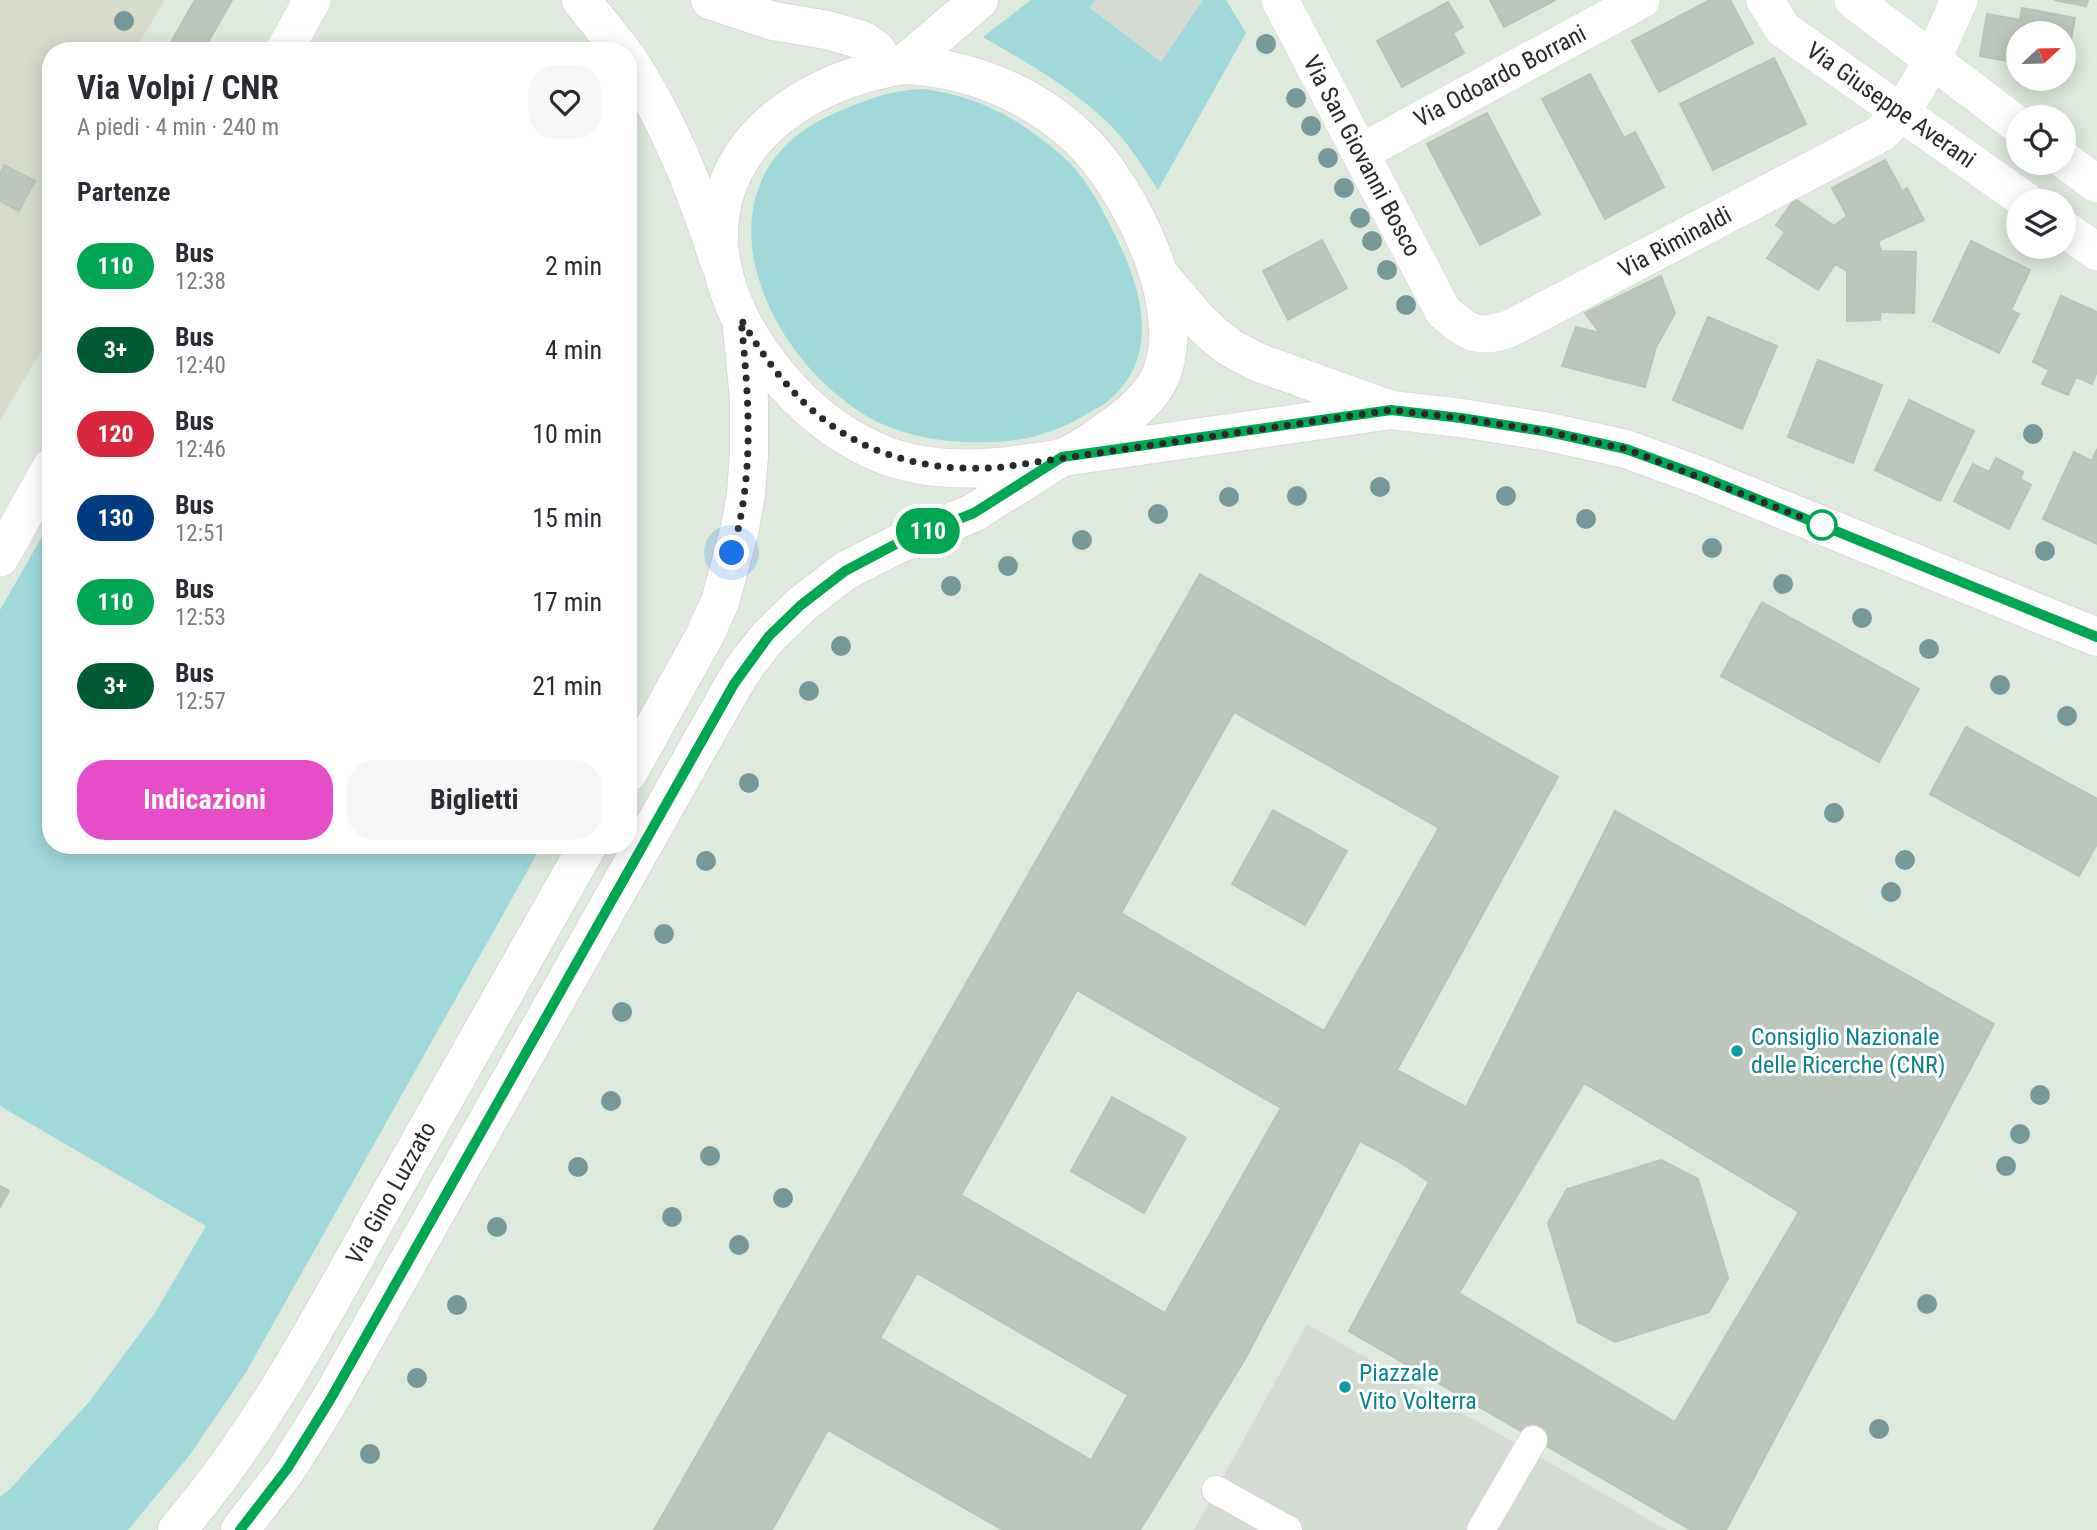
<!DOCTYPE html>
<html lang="it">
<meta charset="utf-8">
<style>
body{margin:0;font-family:"Roboto Condensed",sans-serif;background:#f7f7f7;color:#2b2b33;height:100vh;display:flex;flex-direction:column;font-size:26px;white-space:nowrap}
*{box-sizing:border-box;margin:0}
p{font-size:23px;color:#7c7c81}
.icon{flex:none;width:38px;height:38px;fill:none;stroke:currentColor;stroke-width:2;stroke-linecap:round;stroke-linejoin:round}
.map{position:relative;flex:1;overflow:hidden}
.panel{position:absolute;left:42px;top:42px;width:595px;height:812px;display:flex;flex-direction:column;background:#fff;border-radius:28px;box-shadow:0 4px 18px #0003}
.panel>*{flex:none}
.badge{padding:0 14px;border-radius:23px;font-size:24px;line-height:46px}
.needle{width:46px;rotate:68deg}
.fabs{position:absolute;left:2006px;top:21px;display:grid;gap:14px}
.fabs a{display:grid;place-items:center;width:70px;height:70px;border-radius:50%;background:#fff;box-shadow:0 4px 18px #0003;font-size:35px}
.you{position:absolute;width:35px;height:35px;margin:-18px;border:5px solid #fff;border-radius:50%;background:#1a73e8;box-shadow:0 0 0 10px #1a73e833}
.map>.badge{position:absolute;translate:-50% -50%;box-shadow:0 0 0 4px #fff}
h2{padding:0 35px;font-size:26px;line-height:63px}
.round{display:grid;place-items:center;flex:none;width:74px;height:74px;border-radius:28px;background:#f7f7f7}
.headline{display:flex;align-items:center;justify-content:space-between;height:119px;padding:0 35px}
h1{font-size:33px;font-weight:700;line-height:52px}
.button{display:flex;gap:14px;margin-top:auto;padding:14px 35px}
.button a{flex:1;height:80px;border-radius:28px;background:#e74dc9;color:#fff;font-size:28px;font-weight:700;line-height:80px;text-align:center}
.button a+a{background:#f7f7f7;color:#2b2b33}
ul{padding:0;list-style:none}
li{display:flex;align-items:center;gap:21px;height:84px;padding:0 35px}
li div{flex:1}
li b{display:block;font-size:26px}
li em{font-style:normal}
li .badge{min-width:77px;font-weight:700;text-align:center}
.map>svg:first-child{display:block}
.medical{fill:#d6dcc9}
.green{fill:#9fd9db}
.plaza{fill:#d3dbd3}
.building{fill:#bdc6bc;stroke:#b7c5b7;stroke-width:2;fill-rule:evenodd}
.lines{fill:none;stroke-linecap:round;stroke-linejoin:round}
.pedestrian-casing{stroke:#e1d2de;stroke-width:30}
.minor-casing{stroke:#e1d2de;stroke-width:38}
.tertiary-casing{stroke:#e1d2de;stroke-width:40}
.secondary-casing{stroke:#e1d2de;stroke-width:40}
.pedestrian{stroke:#fff;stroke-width:28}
.minor{stroke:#fff;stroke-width:37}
.tertiary{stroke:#fff;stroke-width:38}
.secondary{stroke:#fff;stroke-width:38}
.tree{fill:#769898}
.line-casing{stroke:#fff;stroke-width:16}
.line{stroke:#00a651;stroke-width:10}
.walk{stroke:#2a2a2a;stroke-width:7;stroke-dasharray:0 12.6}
.stop-dot{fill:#fff;stroke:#00a651;stroke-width:3.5}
.culture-dot{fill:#0f9aa8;stroke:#fff;stroke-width:2.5}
.labels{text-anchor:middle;stroke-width:6;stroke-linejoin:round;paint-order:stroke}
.street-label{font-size:24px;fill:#2a2a2a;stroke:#fff}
.culture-label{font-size:24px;fill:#0d838f;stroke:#fff;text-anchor:start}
</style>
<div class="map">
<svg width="2097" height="1530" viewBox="0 0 2097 1530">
<rect width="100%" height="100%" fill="#deeadd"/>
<path class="medical" d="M0,0H165L134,51H51V334L0,421Z"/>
<path class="green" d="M1031,0H1096L1090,7L1160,61L1203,0H1226L1246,33L1158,190C1142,166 1127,140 1105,120C1069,86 1026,62 983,37Z
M924,89C979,97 1017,117 1059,153C1083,173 1099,202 1112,229C1140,283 1164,355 1108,401C1101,407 1091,411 1083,416C1057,432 1025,441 994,442C950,444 903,438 865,415C758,350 688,177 835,113C864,100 892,90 924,89Z
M51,521V845H542L245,1374L189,1456L128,1530H0V1497L11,1488L89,1402L155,1313L206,1226L0,1106V610Z"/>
<path class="plaza" d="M1096,0H1203L1161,62L1090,8Z
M1307,1324L1667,1530H1194Z"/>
<path class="building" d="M195,0H232L203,51H166Z
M1490,0H1555L1504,27Z
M1710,0H1730L1753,43L1659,92L1632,41Z
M2054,0H2088L2086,6Z
M1448,2L1463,27L1453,33L1464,53L1402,87L1377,41Z
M2022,8L2075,18L2067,61L2063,60V33H2018V63L1980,56L1987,14L2020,20Z
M1774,58L1806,124L1713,170L1680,104Z
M1590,74L1624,138L1635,132L1664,187L1605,219L1542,99Z
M2019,79H2052L2050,88L2018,82Z
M1487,113L1540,214L1480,245L1427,144Z
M1885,160L1902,191L1907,188L1924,220L1878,241L1881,251L1916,252L1914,313L1881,312L1880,320L1847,321V271L1835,264L1818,290L1767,258L1785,232L1776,225L1795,199L1834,226L1847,216L1832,188Z
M4,165L35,181L19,211L0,201V174Z
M1322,240L1347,288L1288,320L1263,271Z
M1971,241L2030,270L2011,310L2019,314L1999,353L1933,321Z
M1661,276L1675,313L1656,347L1645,387L1562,366L1576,327L1600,333L1585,313Z
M2061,296L2097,312V371L2092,384L2076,377L2068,395L2042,384L2049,370L2033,362Z
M1708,317L1777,346L1742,429L1673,400Z
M1818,360L1882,385L1853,463L1788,437Z
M1909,400L1974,431L1940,501L1875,470Z
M2097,449V544L2043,519L2074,452L2092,461Z
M1996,458L2023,472L2020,479L2031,485L2009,529L1954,501L1973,464L1989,472Z
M1200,574L1558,777L1397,1070L1466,1107L1615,811L1994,1024L1726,1530H1691L1349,1331L1429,1182L1398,1161L1360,1141L1245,1359L1140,1530H1003L828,1430L772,1530H654ZM1234,712L1439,828L1324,1031L1121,913ZM1077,990L1281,1108L1165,1313L961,1195ZM1584,1083L1799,1212L1675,1422L1459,1293ZM917,1273L1128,1395L1091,1460L880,1338Z
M1762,602L1919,689L1879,762L1721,676Z
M1966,727L2097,799V844L2079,876L1930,794Z
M1273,810L1347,851L1305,925L1232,884Z
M1112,1097L1186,1138L1144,1213L1071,1171Z
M1661,1160L1698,1179L1728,1278L1709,1312L1615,1342L1578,1322L1548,1223L1567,1189Z
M0,1186L9,1191L0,1207Z"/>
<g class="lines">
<defs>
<path id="pedestrian" d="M1216,1490L1288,1530
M1481,1530L1533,1440"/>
<path id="minor" d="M1280,0L1443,311C1469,334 1478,340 1511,328L1880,134L1902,113L1932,61L1959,0
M1765,0L1783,29L2026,201
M1853,0L2018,125
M284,51L312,0
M1360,153L1641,0
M2063,159L2097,184
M2063,228L2097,252
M0,558L51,467"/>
<path id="tertiary" d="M581,0L622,51
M710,0L773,21L827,30L862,40L876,50L888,67
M628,59C670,124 695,188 719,261"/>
<path id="secondary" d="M903,65C967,67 1031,93 1078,137C1130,186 1196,317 1156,385C1144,404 1125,418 1107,431C1094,440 1077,453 1061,458C1049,461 1034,462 1022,464C975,471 921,471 877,452C829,431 790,395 761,353C663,211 747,91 903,65Z
M903,65L979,0
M1160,275L1195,317L1213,334L1229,347L1257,362L1391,410L1461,418L1549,432L1626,449L1700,476L2097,637
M628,773L704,637L720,602L740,528L746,494L749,455V398L742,328
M177,1530C259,1434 318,1324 379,1214C449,1091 518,968 588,845
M240,1530L287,1469L330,1400L734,684L746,665L769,636L801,605L845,571L896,545L973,513L1062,457L1391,410"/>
</defs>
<use href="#pedestrian" class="pedestrian-casing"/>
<use href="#minor" class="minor-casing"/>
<use href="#tertiary" class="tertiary-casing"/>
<use href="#secondary" class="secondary-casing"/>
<use href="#pedestrian" class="pedestrian"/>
<use href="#minor" class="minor"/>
<use href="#tertiary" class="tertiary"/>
<use href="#secondary" class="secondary"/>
</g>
<g class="tree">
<circle cx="124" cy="21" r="10"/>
<circle cx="1266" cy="44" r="10"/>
<circle cx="1296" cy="98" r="10"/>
<circle cx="1311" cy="126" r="10"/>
<circle cx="1328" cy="158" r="10"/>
<circle cx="1344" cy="188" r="10"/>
<circle cx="1360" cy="218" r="10"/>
<circle cx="1372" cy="241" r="10"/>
<circle cx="1387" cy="270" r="10"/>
<circle cx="1406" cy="305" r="10"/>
<circle cx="2033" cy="434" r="10"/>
<circle cx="1380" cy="487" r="10"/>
<circle cx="1297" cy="496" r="10"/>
<circle cx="1506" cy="496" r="10"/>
<circle cx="1229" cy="497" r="10"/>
<circle cx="1158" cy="514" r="10"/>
<circle cx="1586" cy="519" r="10"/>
<circle cx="1082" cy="540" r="10"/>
<circle cx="1712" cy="548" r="10"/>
<circle cx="2045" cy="551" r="10"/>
<circle cx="1008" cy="566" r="10"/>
<circle cx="1783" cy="584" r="10"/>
<circle cx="951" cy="586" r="10"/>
<circle cx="1862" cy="618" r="10"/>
<circle cx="841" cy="646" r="10"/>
<circle cx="1929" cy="649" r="10"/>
<circle cx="2000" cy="685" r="10"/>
<circle cx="809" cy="691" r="10"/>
<circle cx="2067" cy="716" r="10"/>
<circle cx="749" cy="783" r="10"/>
<circle cx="1834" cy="813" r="10"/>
<circle cx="1905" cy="860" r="10"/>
<circle cx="706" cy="861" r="10"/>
<circle cx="1891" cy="892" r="10"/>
<circle cx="664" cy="934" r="10"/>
<circle cx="622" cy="1012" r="10"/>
<circle cx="2040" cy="1095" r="10"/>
<circle cx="611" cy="1101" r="10"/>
<circle cx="2020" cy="1134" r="10"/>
<circle cx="710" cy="1156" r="10"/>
<circle cx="2006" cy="1166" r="10"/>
<circle cx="578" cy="1167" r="10"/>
<circle cx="783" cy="1198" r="10"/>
<circle cx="672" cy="1217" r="10"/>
<circle cx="497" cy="1227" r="10"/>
<circle cx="739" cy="1245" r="10"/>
<circle cx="1927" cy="1304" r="10"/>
<circle cx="457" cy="1305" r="10"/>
<circle cx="417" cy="1378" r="10"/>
<circle cx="1879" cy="1429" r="10"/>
<circle cx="370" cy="1454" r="10"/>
</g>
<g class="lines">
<defs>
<path id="line" d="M240,1530L287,1469L330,1400L734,684L769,636L801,605L845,571L896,544L974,513L1062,457L1391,410L1461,418L1549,432L1626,449L1700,476L2097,637"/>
</defs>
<use href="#line" class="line-casing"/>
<use href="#line" class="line"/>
<path class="walk" d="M732,553C755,474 749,400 741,319C788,399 841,452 937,466C956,469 977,468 996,468L1391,410L1461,418L1549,432L1626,449L1822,525"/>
</g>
<circle class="stop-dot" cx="1822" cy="525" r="14"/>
<g class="culture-dot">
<circle cx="1737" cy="1051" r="7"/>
<circle cx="1345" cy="1387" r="7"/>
</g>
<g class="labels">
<g class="street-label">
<text transform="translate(1500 76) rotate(-28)" y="8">Via Odoardo Borrani</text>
<text transform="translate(1891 105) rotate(35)" y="8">Via Giuseppe Averani</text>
<text transform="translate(1362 156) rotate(62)" y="8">Via San Giovanni Bosco</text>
<text transform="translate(1675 242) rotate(-28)" y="8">Via Riminaldi</text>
<text transform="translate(391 1193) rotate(-61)" y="8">Via Gino Luzzato</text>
</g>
<g class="culture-label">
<text x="1751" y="1045">Consiglio Nazionale<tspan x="1751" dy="28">delle Ricerche (CNR)</tspan></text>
<text x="1359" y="1381">Piazzale<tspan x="1359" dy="28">Vito Volterra</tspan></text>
</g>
</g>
</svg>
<div class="fabs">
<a><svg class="needle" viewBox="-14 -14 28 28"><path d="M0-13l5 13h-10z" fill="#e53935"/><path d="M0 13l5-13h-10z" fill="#7c7c81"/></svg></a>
<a><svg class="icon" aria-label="locate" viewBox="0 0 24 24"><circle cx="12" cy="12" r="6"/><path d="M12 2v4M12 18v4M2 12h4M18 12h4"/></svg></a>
<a><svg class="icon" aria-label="layers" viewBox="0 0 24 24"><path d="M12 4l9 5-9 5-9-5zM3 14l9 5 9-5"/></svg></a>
</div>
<div class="you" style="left:732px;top:553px"></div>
<b class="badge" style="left:928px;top:531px;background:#00a651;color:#fff">110</b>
<section class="panel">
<div class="headline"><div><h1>Via Volpi / CNR</h1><p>A piedi · 4 min · 240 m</p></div><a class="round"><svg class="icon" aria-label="heart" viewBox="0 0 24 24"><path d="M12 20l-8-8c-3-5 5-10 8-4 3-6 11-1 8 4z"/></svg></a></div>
<h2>Partenze</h2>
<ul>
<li><span class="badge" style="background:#00a651;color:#fff">110</span><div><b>Bus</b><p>12:38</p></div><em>2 min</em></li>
<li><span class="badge" style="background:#005b35;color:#fff">3+</span><div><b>Bus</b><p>12:40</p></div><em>4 min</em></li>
<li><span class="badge" style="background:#d7263d;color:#fff">120</span><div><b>Bus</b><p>12:46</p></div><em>10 min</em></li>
<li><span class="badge" style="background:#003b80;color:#fff">130</span><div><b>Bus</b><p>12:51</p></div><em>15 min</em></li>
<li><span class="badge" style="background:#00a651;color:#fff">110</span><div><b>Bus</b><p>12:53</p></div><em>17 min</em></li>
<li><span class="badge" style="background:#005b35;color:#fff">3+</span><div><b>Bus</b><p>12:57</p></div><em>21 min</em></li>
</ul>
<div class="button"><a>Indicazioni</a><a>Biglietti</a></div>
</section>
</div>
